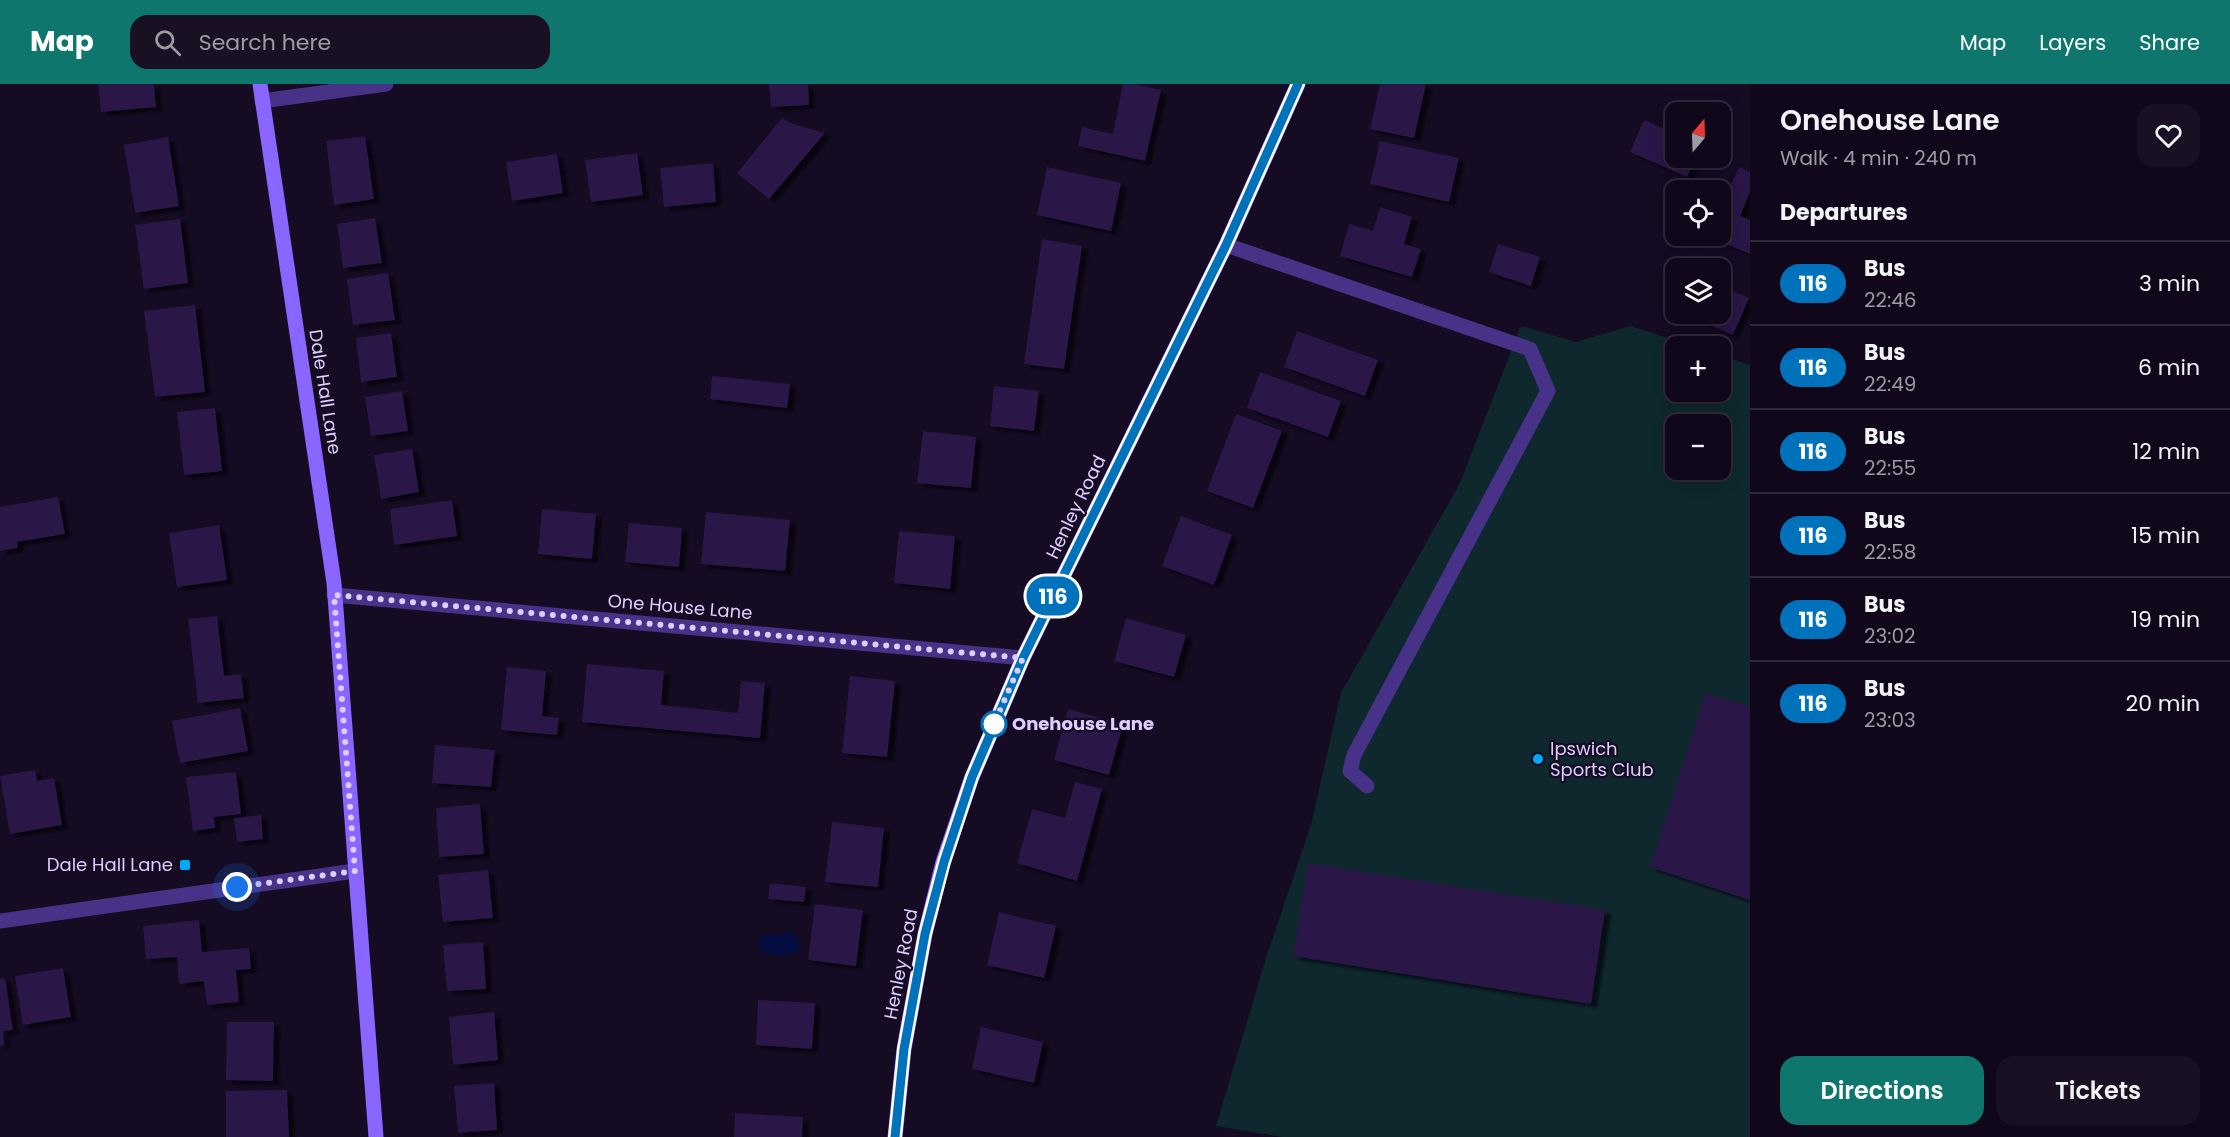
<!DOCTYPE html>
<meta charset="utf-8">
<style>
body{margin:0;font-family:Poppins,sans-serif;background:#191123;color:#f1f3f6;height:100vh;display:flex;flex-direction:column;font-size:22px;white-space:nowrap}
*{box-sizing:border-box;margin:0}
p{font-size:20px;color:#9c9aa2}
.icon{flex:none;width:33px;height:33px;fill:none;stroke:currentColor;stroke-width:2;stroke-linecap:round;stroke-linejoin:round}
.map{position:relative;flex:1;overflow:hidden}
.panel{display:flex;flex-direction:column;background:#10081a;width:480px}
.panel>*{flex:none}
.badge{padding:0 12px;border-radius:20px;font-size:21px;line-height:39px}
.needle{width:39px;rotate:19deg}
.fabs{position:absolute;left:1665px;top:18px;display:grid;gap:12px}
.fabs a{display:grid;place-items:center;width:66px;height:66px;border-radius:12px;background:#10081a;box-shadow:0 3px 15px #0003,0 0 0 2px #302939;font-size:30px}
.you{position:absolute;width:30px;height:30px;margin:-15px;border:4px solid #fff;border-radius:50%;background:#1a73e8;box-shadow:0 0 0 9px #1a73e833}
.map>.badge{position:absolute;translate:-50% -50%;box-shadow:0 0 0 3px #fff}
h2{padding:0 30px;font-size:22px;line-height:54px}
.round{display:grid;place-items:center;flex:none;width:63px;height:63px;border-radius:18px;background:#191123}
.overview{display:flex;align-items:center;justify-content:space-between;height:102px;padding:0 30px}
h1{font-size:28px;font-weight:600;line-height:45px}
.cta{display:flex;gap:12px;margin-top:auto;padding:12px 30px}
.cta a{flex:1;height:69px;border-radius:18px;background:#0f766e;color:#fff;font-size:24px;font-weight:600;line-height:69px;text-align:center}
.cta a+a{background:#191123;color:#f1f3f6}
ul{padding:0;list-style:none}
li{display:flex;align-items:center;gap:18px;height:84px;padding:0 30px;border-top:2px solid #302939}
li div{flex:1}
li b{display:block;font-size:22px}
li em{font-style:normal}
li .badge{min-width:66px;font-weight:700;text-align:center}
header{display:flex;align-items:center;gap:36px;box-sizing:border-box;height:84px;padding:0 30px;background:#0f766e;color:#fff}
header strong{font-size:28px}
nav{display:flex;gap:33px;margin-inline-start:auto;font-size:21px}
.search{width:420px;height:54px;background:#191123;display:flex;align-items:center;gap:15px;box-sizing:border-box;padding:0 21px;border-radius:18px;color:#9c9aa2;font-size:22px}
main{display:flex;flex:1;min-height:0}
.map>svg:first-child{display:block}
.green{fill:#0e282e;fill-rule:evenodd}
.water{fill:#050e43}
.building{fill:#2a1646;filter:url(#shadow)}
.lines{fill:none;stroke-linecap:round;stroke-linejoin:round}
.lane{stroke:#473287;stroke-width:15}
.street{stroke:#473287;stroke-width:15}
.secondary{stroke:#8a65ff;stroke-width:15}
.line-casing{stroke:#fff;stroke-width:14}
.line{stroke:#0072bc;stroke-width:9}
.walk{stroke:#deceff;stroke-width:6;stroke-dasharray:0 10.8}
.stop-dot{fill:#fff;stroke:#0072bc;stroke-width:3}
.poi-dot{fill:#00aaf9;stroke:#150b23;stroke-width:2}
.labels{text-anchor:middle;stroke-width:4.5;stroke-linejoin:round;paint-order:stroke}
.street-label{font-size:18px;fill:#deceff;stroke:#150b23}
.stop-label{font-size:18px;font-weight:bold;fill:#deceff;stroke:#150b23;text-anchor:start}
.poi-label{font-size:18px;fill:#deceff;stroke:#150b23;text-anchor:start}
</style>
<header>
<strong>Map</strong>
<div class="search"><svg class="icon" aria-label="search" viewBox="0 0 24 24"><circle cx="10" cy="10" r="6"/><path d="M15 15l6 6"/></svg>Search here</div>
<nav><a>Map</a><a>Layers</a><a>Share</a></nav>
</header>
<main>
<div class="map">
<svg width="1750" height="1053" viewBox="0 0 1750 1053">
<defs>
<filter id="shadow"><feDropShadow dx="6" dy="4" stdDeviation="1.5" flood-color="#0009"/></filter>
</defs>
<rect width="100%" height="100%" fill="#150b23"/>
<path class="green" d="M1521,242L1576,258L1630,242L1693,262H1676V308H1720L1721,271L1750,281V1053H1282L1216,1042L1266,874L1311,741L1341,609L1460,399ZM1676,340H1720V386H1676Z"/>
<path class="water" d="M787,848L793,849C800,856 801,860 796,869L781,872L763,868L758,856C769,846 775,854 787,848Z"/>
<path class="building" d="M98,0H154L156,23L101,28Z
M769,0H808L809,21L771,23Z
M1123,0H1135L1161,6L1145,77L1078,62L1082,43L1113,50Z
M1380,0H1426L1414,54L1370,45Z
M782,34L793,40L825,49L769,115L737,89Z
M1644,36L1676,50V74H1695L1687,93L1630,68Z
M365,52L374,115L334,121L326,57Z
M168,53L179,122L135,129L124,61Z
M1380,57L1459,74L1449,118L1370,100Z
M637,69L643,111L591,118L585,76Z
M557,70L563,109L512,117L506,78Z
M713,79L716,118L664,123L660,84Z
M1047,83L1121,99L1111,147L1037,131Z
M1739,83L1750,88V108L1740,132L1750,136V170L1707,152H1720V126Z
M1380,123L1412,133L1404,160L1421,165L1412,193L1340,172L1349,140L1373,147Z
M375,134L382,179L343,184L337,140Z
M180,135L188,199L144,205L135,141Z
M1042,155L1082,162L1064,285L1024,280Z
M1498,160L1540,173L1531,202L1489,188Z
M388,189L395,236L353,241L347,195Z
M1720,202L1749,214L1733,251L1701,237L1704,230H1720Z
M195,221L205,308L155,313L144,227Z
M1297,247L1378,276L1365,312L1284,283Z
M391,249L397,293L361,298L356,254Z
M1260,288L1341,317L1328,353L1247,324Z
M712,292L790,300L787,324L710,315Z
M994,302L1039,307L1034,347L990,342Z
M402,307L408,347L371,352L365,313Z
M215,324L222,387L184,391L177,328Z
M1236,330L1282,347L1253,424L1207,407Z
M923,347L976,353L971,404L917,399Z
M412,365L419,408L381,415L374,371Z
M58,413L65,450L17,458L18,464L0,467V423Z
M452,416L457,452L394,461L390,425Z
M542,425L596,430L592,475L538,470Z
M706,428L790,436L785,487L701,480Z
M1181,432L1232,451L1214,501L1162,482Z
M629,439L682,444L679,483L625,478Z
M219,441L227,496L177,503L169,449Z
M899,447L955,452L950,505L894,499Z
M217,532L224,592L241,590L244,614L198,619L188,535Z
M1126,534L1186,551L1174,593L1114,577Z
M587,580L664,587L661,621L738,629L741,597L765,599L760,654L582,638Z
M507,583L546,587L542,632L559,634L557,651L501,646Z
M850,592L895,597L887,673L842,669Z
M1706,609L1750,623V816L1650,783Z
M240,624L248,667L180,679L172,637Z
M1068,625L1123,640L1109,691L1054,676Z
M435,661L495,666L491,703L432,699Z
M35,686L37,697L54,694L62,741L10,750L0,692Z
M236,688L241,730L214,733L215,744L193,747L186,693Z
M1075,698L1102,705L1077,797L1017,779L1032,725L1065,734Z
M480,720L484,770L439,773L436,724Z
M261,731L263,755L237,758L234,734Z
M832,738L884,744L878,803L825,798Z
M1308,779L1605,826L1591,920L1293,872Z
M488,786L493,834L443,838L438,791Z
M770,799L806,803L804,818L768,815Z
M815,820L863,826L856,882L808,876Z
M999,828L1056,842L1044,894L987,881Z
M199,836L202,868L249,864L251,885L236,886L239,918L207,921L204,897L179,900L177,873L146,875L143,842Z
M483,858L486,905L447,907L443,861Z
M63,884L71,933L23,941L15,892Z
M0,894H5L13,946L3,947L4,961L0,962Z
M758,916L815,919L812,965L756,961Z
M494,928L498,976L453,981L449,933Z
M227,938H274L273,997L226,996Z
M981,943L1043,958L1034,999L972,985Z
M494,999L497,1046L458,1049L454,1002Z
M287,1006L289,1053H226V1007Z
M735,1029L803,1033L802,1053H734Z"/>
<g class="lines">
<path class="lane" d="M1226,161L1530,265L1548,307L1354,671L1350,687L1367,702"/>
<path class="street" d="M262,17L386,0
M334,511L1023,574
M0,837L355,787"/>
<path class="secondary" d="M260,0L334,499L376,1053
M895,1053L904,965L925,850L943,778L972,693L1023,574L1226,161L1298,0"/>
</g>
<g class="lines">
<defs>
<path id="line" d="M895,1053L904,965L925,850L944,778L972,693L1023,574L1226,161L1298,0"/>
</defs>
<use href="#line" class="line-casing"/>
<use href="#line" class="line"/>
<path class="walk" d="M237,803L355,787L334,511L1023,574L994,640"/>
</g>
<circle class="stop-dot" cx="994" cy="640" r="12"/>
<g class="poi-dot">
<circle cx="1538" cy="675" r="6"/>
<rect x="179" y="775" width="12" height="12" rx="3"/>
</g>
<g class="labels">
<g class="street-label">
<text transform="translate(325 308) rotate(81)" y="6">Dale Hall Lane</text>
<text transform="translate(1076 423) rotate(-64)" y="6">Henley Road</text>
<text transform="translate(680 523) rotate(5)" y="6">One House Lane</text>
<text transform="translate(901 880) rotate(-79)" y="6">Henley Road</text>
</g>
<g class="stop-label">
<text x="1012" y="646">Onehouse Lane</text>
</g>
<g class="poi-label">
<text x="1550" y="671">Ipswich<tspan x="1550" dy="21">Sports Club</tspan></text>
<text x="173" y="787" text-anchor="end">Dale Hall Lane</text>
</g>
</g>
</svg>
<div class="fabs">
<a><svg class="needle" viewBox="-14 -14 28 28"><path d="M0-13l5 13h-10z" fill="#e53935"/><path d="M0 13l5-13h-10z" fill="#9c9aa2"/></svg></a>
<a><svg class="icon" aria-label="locate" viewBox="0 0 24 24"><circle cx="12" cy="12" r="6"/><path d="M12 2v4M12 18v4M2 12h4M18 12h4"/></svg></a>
<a><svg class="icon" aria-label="layers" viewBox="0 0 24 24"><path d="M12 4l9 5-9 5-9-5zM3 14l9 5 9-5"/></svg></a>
<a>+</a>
<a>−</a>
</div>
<div class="you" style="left:237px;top:803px"></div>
<b class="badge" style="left:1053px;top:512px;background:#0072bc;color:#fff">116</b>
</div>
<section class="panel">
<div class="overview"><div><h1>Onehouse Lane</h1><p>Walk · 4 min · 240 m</p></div><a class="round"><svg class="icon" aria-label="heart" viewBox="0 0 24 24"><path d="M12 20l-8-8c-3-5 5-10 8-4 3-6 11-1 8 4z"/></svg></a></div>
<h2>Departures</h2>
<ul>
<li><span class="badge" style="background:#0072bc;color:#fff">116</span><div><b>Bus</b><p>22:46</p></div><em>3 min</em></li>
<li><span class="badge" style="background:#0072bc;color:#fff">116</span><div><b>Bus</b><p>22:49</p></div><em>6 min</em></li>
<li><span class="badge" style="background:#0072bc;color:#fff">116</span><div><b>Bus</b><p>22:55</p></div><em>12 min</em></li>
<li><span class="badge" style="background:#0072bc;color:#fff">116</span><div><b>Bus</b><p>22:58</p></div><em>15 min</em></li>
<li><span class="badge" style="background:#0072bc;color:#fff">116</span><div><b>Bus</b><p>23:02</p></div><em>19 min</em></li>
<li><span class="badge" style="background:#0072bc;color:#fff">116</span><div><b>Bus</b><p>23:03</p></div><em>20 min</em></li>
</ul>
<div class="cta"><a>Directions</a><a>Tickets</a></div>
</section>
</main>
